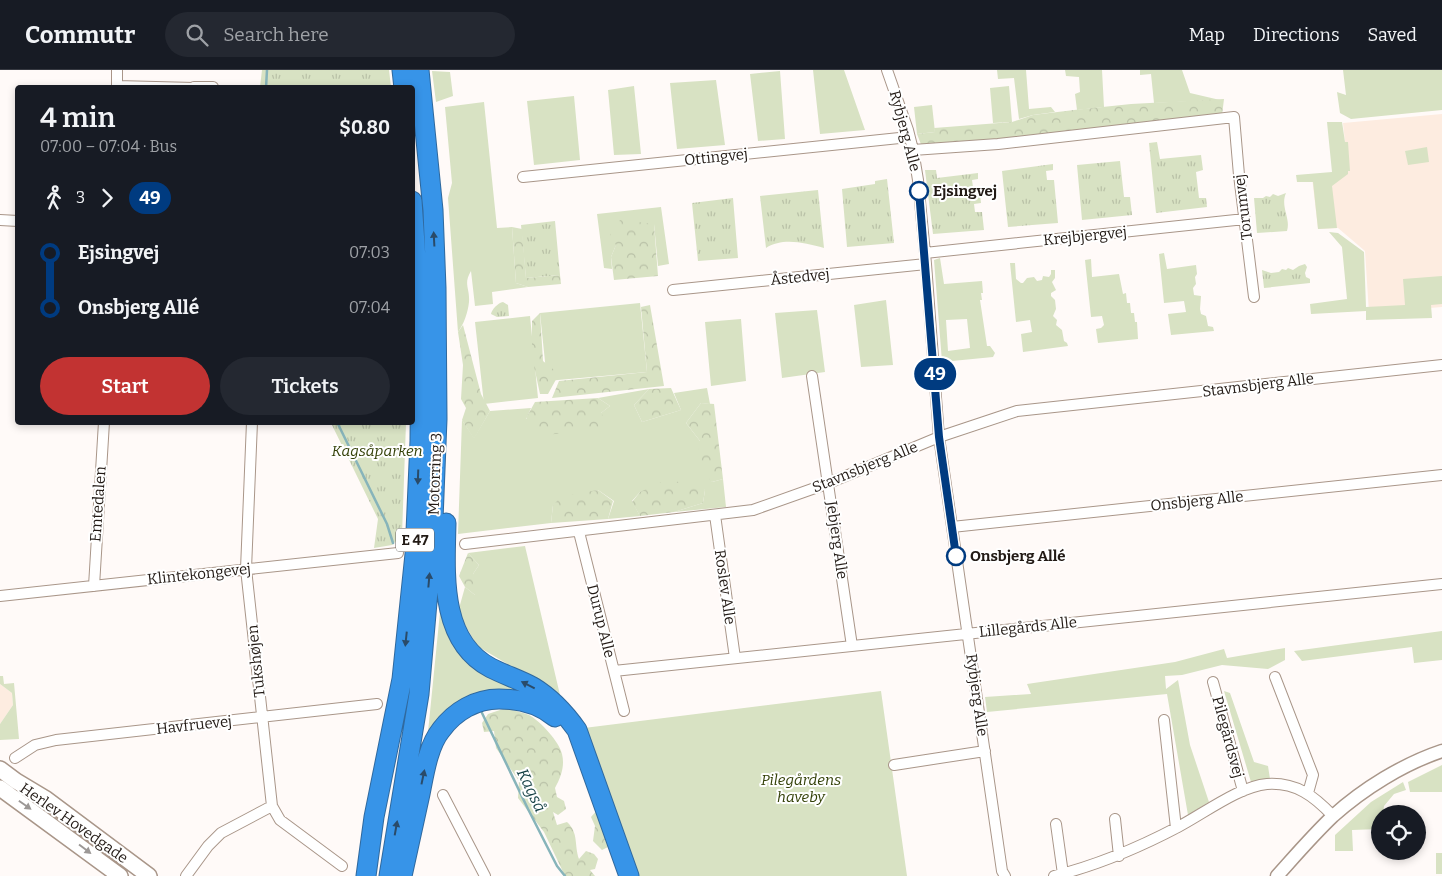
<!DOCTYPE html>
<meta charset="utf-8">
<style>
body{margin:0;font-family:Bitter,serif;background:#242831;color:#f1f3f6;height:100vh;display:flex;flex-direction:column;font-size:19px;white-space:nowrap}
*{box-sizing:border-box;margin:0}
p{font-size:16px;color:#9ea1a6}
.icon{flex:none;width:28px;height:28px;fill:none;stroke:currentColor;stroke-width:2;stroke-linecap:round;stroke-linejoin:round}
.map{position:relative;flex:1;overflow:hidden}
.drawer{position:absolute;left:15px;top:15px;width:400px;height:340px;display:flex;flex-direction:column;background:#171b24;border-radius:5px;box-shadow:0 2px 8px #0003}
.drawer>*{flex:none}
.badge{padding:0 10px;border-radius:16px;font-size:18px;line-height:32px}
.controls{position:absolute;left:1371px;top:735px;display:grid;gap:10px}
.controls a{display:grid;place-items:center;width:55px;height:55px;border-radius:50%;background:#171b24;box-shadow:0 2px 8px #0003;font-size:25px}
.map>.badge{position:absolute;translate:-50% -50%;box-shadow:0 0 0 2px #fff}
.legs{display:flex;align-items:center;gap:8px;height:55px;padding:0 25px;font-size:16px}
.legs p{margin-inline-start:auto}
.headline{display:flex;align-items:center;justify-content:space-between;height:85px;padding:0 25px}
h1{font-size:28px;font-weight:600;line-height:38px}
.cta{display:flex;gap:10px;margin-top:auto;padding:10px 25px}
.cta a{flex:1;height:58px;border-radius:30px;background:#c23332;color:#fff;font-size:20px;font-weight:600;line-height:58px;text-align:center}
.cta a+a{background:#242831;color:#f1f3f6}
ul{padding:0 25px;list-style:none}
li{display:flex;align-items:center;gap:18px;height:55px;font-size:19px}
li i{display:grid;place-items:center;width:8px;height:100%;margin:0 6px;background:currentColor}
li i::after{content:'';width:12px;height:12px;margin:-6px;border:4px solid;border-radius:50%;background:#171b24}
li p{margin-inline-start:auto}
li:first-child i{background:linear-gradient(#0000 50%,currentColor 0)}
li:last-child i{background:linear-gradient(currentColor 50%,#0000 0)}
header{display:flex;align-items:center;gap:30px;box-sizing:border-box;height:70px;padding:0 25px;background:#171b24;border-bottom:1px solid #363941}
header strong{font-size:24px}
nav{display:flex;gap:28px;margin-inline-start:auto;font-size:18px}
.search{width:350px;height:45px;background:#242831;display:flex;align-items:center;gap:12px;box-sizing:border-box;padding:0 18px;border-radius:28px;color:#9ea1a6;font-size:19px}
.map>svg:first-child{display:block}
.built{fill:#fdece0}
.green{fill:#d8e2c3;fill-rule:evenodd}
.forest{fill:url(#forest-crowns)}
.park{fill:url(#park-tufts)}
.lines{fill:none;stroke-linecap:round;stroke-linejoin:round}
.stream{stroke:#87b4ba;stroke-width:2.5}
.minor-casing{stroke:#a99689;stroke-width:12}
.tertiary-casing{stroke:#a99689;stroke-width:15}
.secondary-casing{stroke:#a99689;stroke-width:18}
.motorway-casing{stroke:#30699e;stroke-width:21}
.minor{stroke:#fff;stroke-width:10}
.tertiary{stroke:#fff;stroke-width:12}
.secondary{stroke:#fff;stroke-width:15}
.motorway{stroke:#3794e8;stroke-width:19}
.oneway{fill:#2a4b69}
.oneway2{fill:#9c9896}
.line-1-casing{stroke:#fff;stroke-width:11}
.line-1{stroke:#003b80;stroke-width:8}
.stop-1-dot{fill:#fff;stroke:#003b80;stroke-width:2.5}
.labels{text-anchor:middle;stroke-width:4;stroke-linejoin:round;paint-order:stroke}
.shield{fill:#fff;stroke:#645f5b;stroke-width:1}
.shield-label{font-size:14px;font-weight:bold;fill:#221a15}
.street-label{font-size:15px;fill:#221a15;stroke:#fff}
.stop-label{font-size:15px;font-weight:bold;fill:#221a15;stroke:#fff;text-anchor:start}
.park-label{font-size:15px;font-style:italic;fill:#344108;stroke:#fff}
.water-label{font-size:16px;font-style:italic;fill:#133f43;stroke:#fff}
</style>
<header>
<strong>Commutr</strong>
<div class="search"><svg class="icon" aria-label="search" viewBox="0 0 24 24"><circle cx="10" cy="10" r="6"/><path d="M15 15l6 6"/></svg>Search here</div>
<nav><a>Map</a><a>Directions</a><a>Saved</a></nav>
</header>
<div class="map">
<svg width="1442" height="806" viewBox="0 0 1442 806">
<defs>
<pattern id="forest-crowns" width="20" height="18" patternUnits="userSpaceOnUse" patternTransform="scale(1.25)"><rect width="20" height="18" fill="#d8e2c3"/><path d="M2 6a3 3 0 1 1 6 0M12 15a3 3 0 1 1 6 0" fill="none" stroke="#b9c1a7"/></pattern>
<pattern id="park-tufts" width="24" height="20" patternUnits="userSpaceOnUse" patternTransform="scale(1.25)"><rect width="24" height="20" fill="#d8e2c3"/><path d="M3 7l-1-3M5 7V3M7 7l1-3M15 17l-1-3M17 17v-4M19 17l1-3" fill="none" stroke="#b9c1a7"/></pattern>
</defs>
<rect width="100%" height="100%" fill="#fffaf8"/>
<path class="built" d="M1442,44V237L1369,243L1365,181L1338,158L1318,159L1312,107L1348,104L1347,72H1345L1343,53Z
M0,614L12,623L13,635L0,654Z"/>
<path class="green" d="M813,0H844L865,60L820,64Z
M997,0H1026L1029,39L1051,37L1055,42L1033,45L1019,49L1014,8L998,9Z
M1065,0H1102L1104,37L1077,40L1075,24L1080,22L1079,7L1066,6Z
M1140,0H1182L1190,23L1220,30L1154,33L1151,4L1140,5Z
M1343,0H1442V40L1351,49L1340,43L1337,22L1346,25Z
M432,1L450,2L453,26L436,32Z
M780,1L785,69L758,71L750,4Z
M716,10L725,75L677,79L670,13Z
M634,16L641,84L614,85L608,20Z
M1009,16L1012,52L993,53L990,18Z
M574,26L580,90L534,95L527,31Z
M484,32L497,158L512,157L516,213L528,217L492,222L493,234L475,236L471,201C463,214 470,218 469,232C468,242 464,254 458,262L448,128L452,113L445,37Z
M932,35L935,62L917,64L914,37Z
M1327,52H1342L1345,72H1348L1350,101H1348V104L1332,116L1337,158L1318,159L1313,112H1297L1296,105L1332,102Z
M1427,77L1429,92L1408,95L1405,81Z
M661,137L669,194L658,196L654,154L616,175L611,187L612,199L604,198L597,144Z
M1329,162L1338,163L1364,182L1366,237L1405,235L1403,209L1442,206V234L1431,235L1432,248L1366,250V241L1311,244L1310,234L1347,229L1342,177Z
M1164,183L1167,199L1196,195L1197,204L1195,207L1196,214L1193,218L1194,225L1201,226L1200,239L1201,244L1206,246L1208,256L1213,257L1214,261L1171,265L1168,244L1186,242L1184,231L1164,233L1159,184Z
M940,188L944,214L982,211L983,223H981L982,230H980L987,276H990L995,283L993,287L942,292L934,190ZM967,249L970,278L948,281L946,250Z
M1091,189L1092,207L1119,204L1123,224L1126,223L1127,233H1130L1131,243H1134L1135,252H1137L1138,269L1098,273L1096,259L1101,258L1104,255L1102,246L1091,247L1085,190Z
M1010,193H1015L1016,209L1021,213H1023L1027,208L1034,207L1037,211L1042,210L1043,206L1049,207L1051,204V200H1055V208L1052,212L1056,220L1051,223V226L1055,230L1056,239L1053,246L1057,250L1056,255L1062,260L1064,271L1067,273L1068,276L1023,282L1021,264L1032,262L1030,250L1016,252Z
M886,230L893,295L861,297L854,235Z
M640,233L647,302L547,311L540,243Z
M817,240L825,302L782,308L775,243Z
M530,246L538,328L484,334L475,252Z
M741,249L746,311L711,316L705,252Z
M707,318L710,334L701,333L686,353L700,371L712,412L723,409L726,437L674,442L703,433L705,420L684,415L640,422L632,431L640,446L608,449L614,431L598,420L553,435L551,453L458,464L462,350L474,368L490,341L531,338L526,349L601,343L610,336L598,328L649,319L634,335L642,352L681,340L674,323Z
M525,476L560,625L477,576L458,542L465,517L475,525L473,504L479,495L468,483Z
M441,532L449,558L529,625L517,621H489L427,672Z
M1442,561V590L1414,593L1412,577L1302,591L1294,581Z
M1285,578V590L1268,599L1222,595L1182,605L1165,606L1166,619L1178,610L1190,675L1209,732L1188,745L1167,624L987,642L985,627L1031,624L1027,614L1175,592L1224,579L1227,588Z
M0,606H3L4,614L14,613L19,669L0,670V654L13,635L12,623L0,614Z
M881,621L907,806H635L584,658Z
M1224,621L1230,623L1254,692L1268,696L1270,709L1251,712Z
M1442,695V722H1410L1408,712Z
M1403,712L1406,720L1394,724L1384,736L1383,744H1380V759L1352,760L1353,781H1335V765L1371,732Z"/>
<path class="forest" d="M1224,29L1222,45L1107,59L922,77L917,64L935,62L934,58L1012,52L1033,45L1074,40L1131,34Z
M620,150L654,154L658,206L614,210L611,187L616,175L610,165Z
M512,157L522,159L526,208L560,205L561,214L528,217L516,213Z
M650,235L664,316L552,328L559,311L647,302L641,237Z
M540,243L543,291L559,304L548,324H540L532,287V251Z
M463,255L481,324L490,341L474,369L462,350L466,338L461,329L463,295L458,262Z
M671,318L681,340L642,352L634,335L649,319Z
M598,328L610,336L601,343L606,350L595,361L542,365L526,348L535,332Z
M701,333L714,334L723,409L712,412L707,406L697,383L700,371L686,353Z
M670,408L684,415L695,410L705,420L703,433L674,442L640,446L632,432L640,422Z
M598,420L613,431L608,449L551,453L553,435L562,426Z
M468,483L479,495L473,504L479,512L475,525L465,517L459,506Z
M506,638C513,641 522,642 529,645C540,651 559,671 562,684C565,696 561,707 555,718L557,727L564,731L566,739L558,745L553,742L557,755L567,752C579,763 574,775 579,789L586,781L594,784L598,789L595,799L590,800L595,806H565L544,762L518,728L519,711L496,678L494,661L484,662L482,653L488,644Z
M599,738L612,775L602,780L593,771L595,756L591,747Z"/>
<path class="park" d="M262,0H389L391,17H260Z
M1157,72L1160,89L1201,85L1203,100L1196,102L1199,128H1206L1207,137L1156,143L1149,73Z
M1120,91L1124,127H1130L1132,145L1082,150L1077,95Z
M1053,94V100L1046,101L1047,110H1054L1058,153L1008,157L1002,101Z
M925,100H936L937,108L978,103V109L972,110L973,117L979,116L981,133L974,134L975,142H982L984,160L933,164Z
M887,109L894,173L847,177L842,119L875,114V111Z
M818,120L824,178C805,173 783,167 766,178L760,126Z
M1286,123C1280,137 1291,148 1287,161L1257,163L1254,128H1263L1266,126L1270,127L1273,124L1278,126Z
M733,128L738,188L698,191L692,133Z
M555,151L560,205L526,208L521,155Z
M1305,194L1307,197L1305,203L1306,207L1310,209V213L1264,218L1262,200L1271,203L1279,202L1282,199L1286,200L1288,198L1293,200L1299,196Z
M503,232L508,235L509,246L497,247L491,244C492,239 498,233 503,232Z
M331,353H406L402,465L392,475L374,478L378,449Z
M1436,783H1442V804H1436Z"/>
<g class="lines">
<path class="stream" d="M266,18L267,0
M337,352L387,454L393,473
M482,643L528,739L557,796L565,806"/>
<defs>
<path id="minor" d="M887,0L908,60L913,80L918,110L926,194L939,367L1002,801L1005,806
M117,16L194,18
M194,17H213
M117,18V0
M913,80L998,74L1234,47L1239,105L1254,227
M523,107L909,67
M0,150L18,151
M925,183L1245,149
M673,220L926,194
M812,306L852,576
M252,352L246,499L272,736L280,750L342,796
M715,445L735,588
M952,457L1442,405
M579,462L624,641
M465,474L753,440L829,413L939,367L1017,341L1442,295
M94,516L104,352
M0,526L398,483
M614,601L1442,514
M1275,607L1313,705L1308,723
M1213,612L1243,721
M1164,650L1176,758
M15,688L35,675L56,670L377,634
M894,695L985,681
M443,725L485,806
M1115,749L1119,786
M1056,754L1063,804
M186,806L208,776L221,763L272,736
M1054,806C1098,795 1138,778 1178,757C1203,744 1240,716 1267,714C1296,712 1314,726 1333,746"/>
<path id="tertiary" d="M1277,806C1295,786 1313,765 1333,746C1363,719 1403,694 1442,681"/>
<path id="secondary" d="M0,699L16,711L46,729L149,806
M0,718L120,806"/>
<path id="motorway" d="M402,0L404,18
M446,453C445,503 439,571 491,598C505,605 520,610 533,617C551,628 565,643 577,660L629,806
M366,806L374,747L402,609L415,484L420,371L421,261L412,131
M389,806L419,624L432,475L437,349L436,218L433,140L419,0
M402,806C408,779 414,752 420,724C424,704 428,676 441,660C455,641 476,629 499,629C519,629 539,634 555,647"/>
</defs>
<use href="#minor" class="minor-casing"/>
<use href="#tertiary" class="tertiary-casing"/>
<use href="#secondary" class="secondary-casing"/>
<use href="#motorway" class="motorway-casing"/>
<use href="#minor" class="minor"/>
<use href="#tertiary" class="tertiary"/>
<use href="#secondary" class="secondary"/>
<use href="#motorway" class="motorway"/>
</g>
<defs><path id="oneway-solid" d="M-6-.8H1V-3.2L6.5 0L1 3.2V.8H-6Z" transform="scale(1.25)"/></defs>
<g class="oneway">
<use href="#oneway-solid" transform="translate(434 169) rotate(-93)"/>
<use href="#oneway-solid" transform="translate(418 407) rotate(92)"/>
<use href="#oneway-solid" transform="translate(429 510) rotate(-85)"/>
<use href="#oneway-solid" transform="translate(406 569) rotate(96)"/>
<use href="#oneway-solid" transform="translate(528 615) rotate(-153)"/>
<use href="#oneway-solid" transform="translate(423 707) rotate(-78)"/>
<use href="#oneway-solid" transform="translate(396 758) rotate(-80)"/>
</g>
<g class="oneway2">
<use href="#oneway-solid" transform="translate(25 735) rotate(35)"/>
<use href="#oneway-solid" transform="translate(85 779) rotate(37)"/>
</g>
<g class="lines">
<defs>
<path id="line-1" d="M919,121L939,367L956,486"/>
</defs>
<use href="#line-1" class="line-1-casing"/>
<use href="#line-1" class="line-1"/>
</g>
<g class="stop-1-dot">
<circle cx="919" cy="121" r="9"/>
<circle cx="956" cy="486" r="9"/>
</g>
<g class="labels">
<rect class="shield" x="396" y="458.5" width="38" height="23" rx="4"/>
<g class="shield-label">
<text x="415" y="475">E 47</text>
</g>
<g class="street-label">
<text transform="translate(905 61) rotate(75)" y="5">Rybjerg Alle</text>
<text transform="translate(716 87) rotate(-6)" y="5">Ottingvej</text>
<text transform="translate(1243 137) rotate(-97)" y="5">Torumvej</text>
<text transform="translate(1085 166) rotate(-6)" y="5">Krejbjergvej</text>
<text transform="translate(800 207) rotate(-6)" y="5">Åstedvej</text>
<text transform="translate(1258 315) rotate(-7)" y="5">Stavnsbjerg Alle</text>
<text transform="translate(865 397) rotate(-22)" y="5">Stavnsbjerg Alle</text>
<text transform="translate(435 404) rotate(-88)" y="5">Motorring 3</text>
<text transform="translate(1197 431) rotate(-6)" y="5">Onsbjerg Alle</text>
<text transform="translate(98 434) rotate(-86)" y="5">Emtedalen</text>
<text transform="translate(837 470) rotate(82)" y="5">Jebjerg Alle</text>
<text transform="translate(199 504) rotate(-6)" y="5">Klintekongevej</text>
<text transform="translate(725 517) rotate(82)" y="5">Roslev Alle</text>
<text transform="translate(601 551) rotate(76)" y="5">Durup Alle</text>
<text transform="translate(1028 557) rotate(-6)" y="5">Lillegårds Alle</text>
<text transform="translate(256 591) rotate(-96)" y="5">Tukshøjen</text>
<text transform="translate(977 625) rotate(82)" y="5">Rybjerg Alle</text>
<text transform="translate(194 655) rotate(-6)" y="5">Havfruevej</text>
<text transform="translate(1228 667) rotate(75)" y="5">Pilegårdsvej</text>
<text transform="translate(74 753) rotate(35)" y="5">Herlev Hovedgade</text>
</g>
<g class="stop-label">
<text x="933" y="126">Ejsingvej</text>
<text x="970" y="491">Onsbjerg Allé</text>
</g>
<g class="park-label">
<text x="377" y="386">Kagsåparken</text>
<text x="801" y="715">Pilegårdens<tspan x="801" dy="17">haveby</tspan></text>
</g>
<g class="water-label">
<text transform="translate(532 720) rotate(64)" y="6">Kagså</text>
</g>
</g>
</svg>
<div class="controls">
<a><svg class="icon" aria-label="locate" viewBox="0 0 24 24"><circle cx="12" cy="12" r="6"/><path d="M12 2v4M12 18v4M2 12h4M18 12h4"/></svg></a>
</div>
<b class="badge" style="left:935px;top:304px;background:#003b80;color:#fff">49</b>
<section class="drawer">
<div class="headline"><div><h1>4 min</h1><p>07:00 – 07:04 · Bus</p></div><b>$0.80</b></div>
<div class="legs"><svg class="icon" aria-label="walk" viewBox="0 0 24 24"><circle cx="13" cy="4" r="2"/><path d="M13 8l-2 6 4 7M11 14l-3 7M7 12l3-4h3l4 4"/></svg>3<svg class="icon" aria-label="forward" viewBox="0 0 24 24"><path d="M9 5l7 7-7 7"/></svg><b class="badge" style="background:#003b80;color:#fff">49</b></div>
<ul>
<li><i style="color:#003b80"></i><b>Ejsingvej</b><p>07:03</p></li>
<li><i style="color:#003b80"></i><b>Onsbjerg Allé</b><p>07:04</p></li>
</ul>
<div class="cta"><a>Start</a><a>Tickets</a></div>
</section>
</div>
